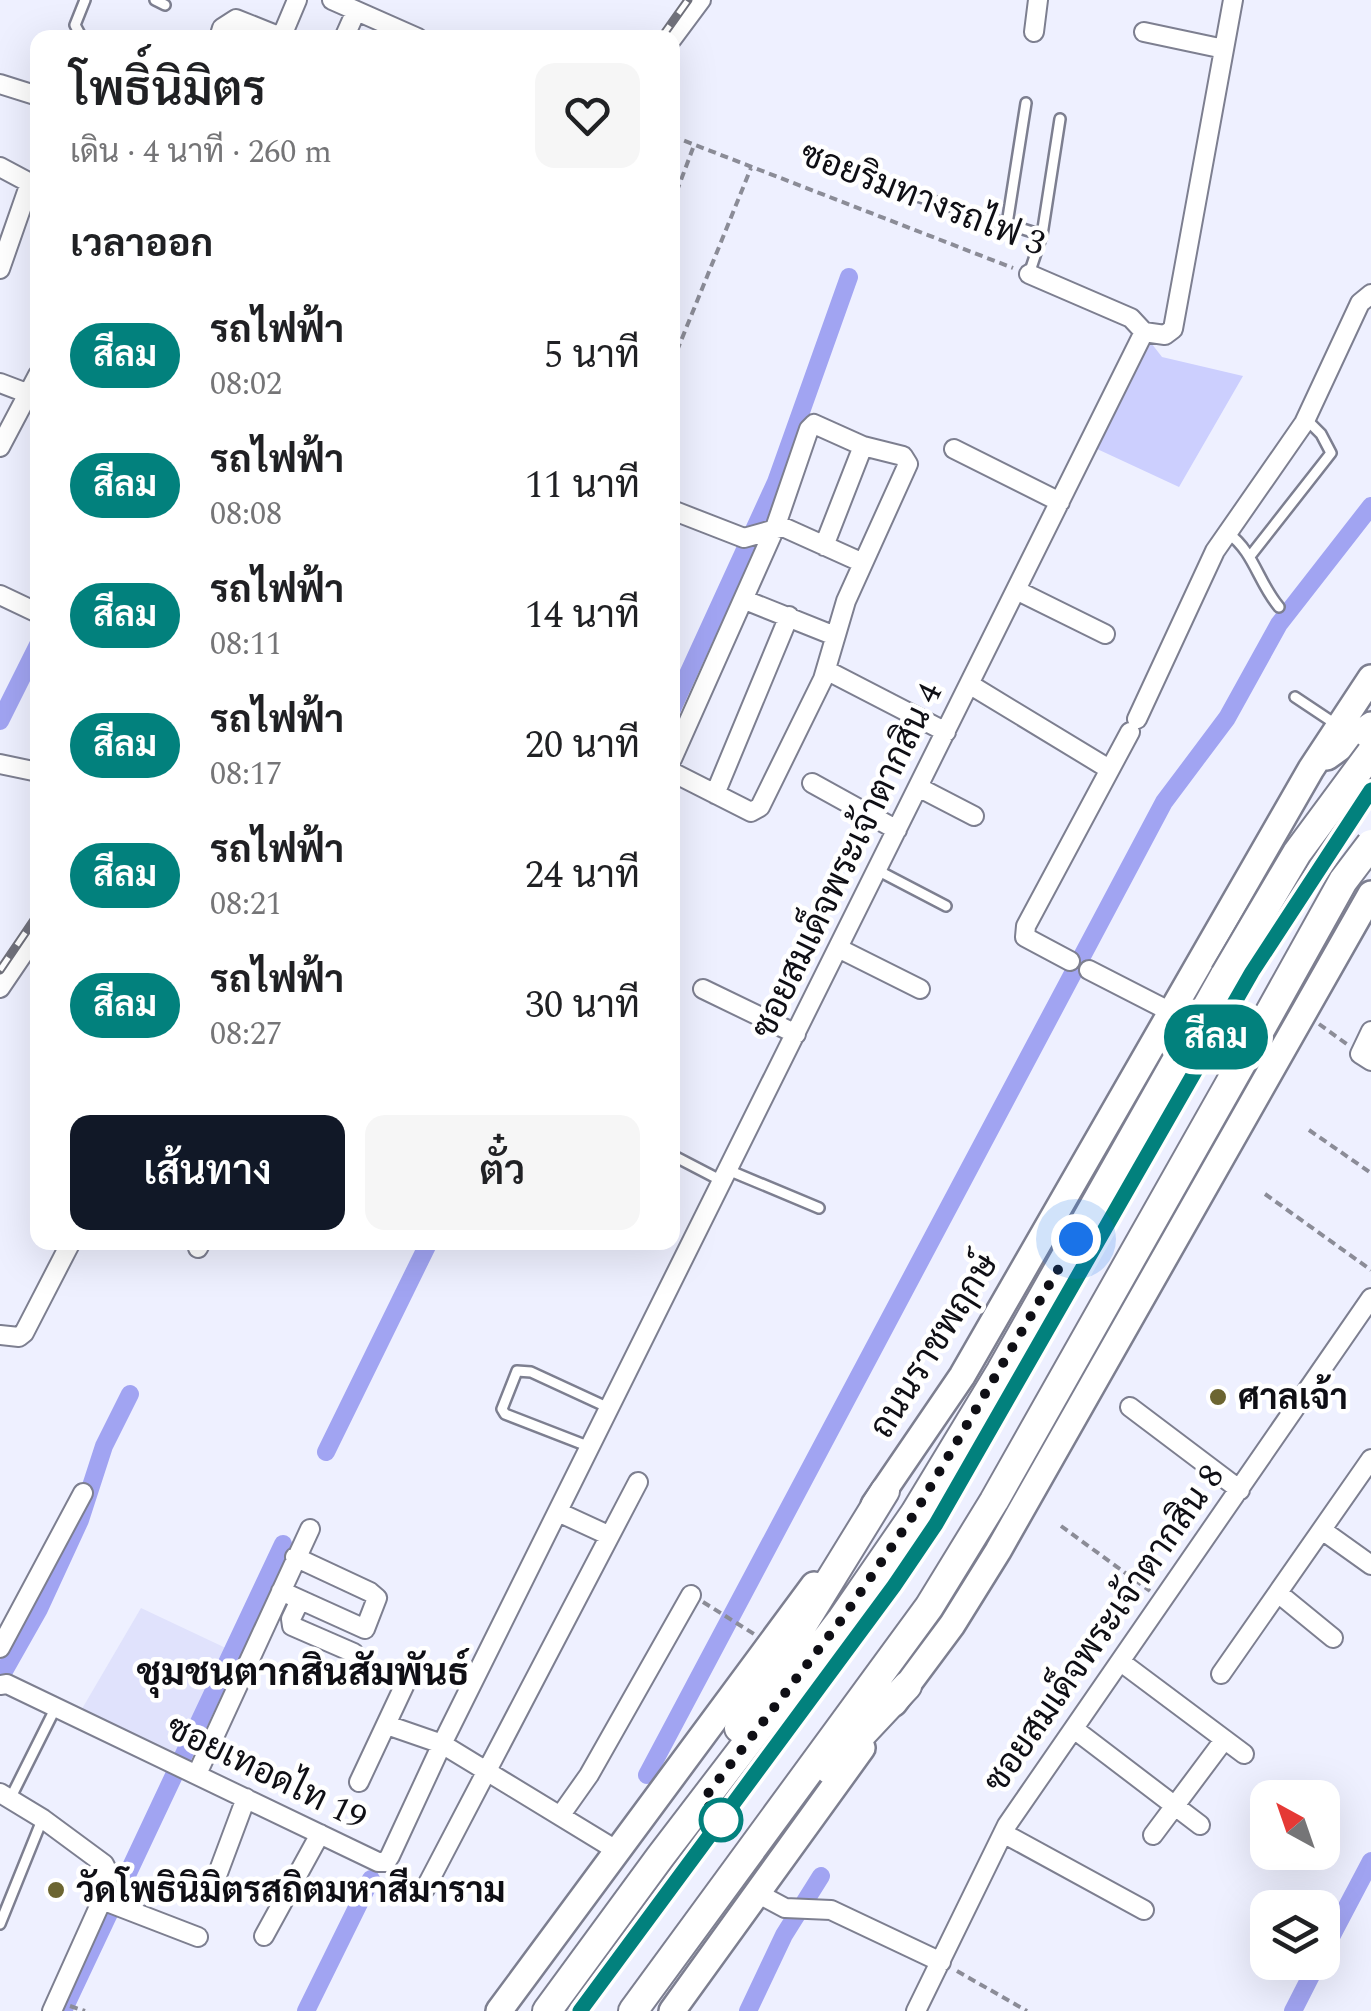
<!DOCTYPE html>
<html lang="th">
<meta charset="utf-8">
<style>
body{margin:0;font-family:Spectral,Sarabun,serif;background:#f6f6f6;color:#202124;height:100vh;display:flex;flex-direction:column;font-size:38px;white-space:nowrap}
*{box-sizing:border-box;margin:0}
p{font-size:32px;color:#757577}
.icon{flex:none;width:55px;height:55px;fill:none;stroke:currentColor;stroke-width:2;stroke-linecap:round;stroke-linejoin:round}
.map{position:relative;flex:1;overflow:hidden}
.panel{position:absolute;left:30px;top:30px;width:650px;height:1220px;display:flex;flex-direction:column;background:#fff;border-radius:20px;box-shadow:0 10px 40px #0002}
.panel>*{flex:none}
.badge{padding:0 20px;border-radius:32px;font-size:35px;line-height:65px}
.needle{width:65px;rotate:320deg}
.buttons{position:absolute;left:1250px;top:1780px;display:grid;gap:20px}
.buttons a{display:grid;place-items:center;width:90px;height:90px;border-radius:20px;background:#fff;box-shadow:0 10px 40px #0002;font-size:50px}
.you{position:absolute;width:50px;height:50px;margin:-25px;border:8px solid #fff;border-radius:50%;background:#1a73e8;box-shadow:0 0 0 15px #1a73e833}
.map>.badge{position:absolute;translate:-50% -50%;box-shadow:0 0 0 5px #fff}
h2{padding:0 40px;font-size:38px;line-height:90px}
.round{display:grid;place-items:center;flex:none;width:105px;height:105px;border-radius:20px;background:#f6f6f6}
.head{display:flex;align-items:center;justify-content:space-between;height:170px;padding:0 40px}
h1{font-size:48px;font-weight:600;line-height:75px}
.action{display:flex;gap:20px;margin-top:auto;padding:20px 40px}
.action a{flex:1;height:115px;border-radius:20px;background:#111827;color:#fff;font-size:40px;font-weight:600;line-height:115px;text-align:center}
.action a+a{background:#f6f6f6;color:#202124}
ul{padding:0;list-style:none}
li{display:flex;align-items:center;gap:30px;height:130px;padding:0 40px}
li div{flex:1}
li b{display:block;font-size:38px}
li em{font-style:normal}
li .badge{min-width:110px;font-weight:700;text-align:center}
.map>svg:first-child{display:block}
.built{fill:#e0e2fc}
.green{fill:#cccffe}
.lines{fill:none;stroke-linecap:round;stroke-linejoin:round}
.canal{stroke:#a1a4f2;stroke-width:18}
.service-casing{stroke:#7d7f90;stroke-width:14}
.minor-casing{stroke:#7d7f90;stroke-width:22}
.secondary-casing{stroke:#7d7f90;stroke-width:30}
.primary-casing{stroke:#7d7f90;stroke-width:32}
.path{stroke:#8b8c97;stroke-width:4;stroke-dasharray:8 5;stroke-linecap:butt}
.service{stroke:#fff;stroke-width:9}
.minor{stroke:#fff;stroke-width:18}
.secondary{stroke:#fff;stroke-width:25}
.primary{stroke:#fff;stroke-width:28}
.rail-casing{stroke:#70717b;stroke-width:9}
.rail{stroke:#fff;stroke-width:5;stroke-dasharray:15;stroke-linecap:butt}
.primary-bridge-casing{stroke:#7d7f90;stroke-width:32;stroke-linecap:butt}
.primary-bridge{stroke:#fff;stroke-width:28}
.line-casing{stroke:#fff;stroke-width:22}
.line{stroke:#02817d;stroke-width:15}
.walk{stroke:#0f0f15;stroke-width:10;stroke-dasharray:0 18}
.poi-dot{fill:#6c6531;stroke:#fff;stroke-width:4}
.stop-dot{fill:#fff;stroke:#02817d;stroke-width:5}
.labels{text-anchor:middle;stroke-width:9;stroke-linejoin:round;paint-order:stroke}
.street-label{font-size:35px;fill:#0f0f15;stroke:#fff}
.poi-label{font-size:35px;font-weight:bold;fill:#0f0f15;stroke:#fff;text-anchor:start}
.neighbourhood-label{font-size:38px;font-weight:bold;fill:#0f0f15;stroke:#fff}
</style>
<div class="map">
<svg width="1371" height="2011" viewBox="0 0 1371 2011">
<rect width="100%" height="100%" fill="#eef0ff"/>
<path class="built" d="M141,1608L230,1650L175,1760L79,1714Z"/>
<path class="green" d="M1148,339L1162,357L1243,376L1179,487L1095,448Z"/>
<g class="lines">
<path class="canal" d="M672,709L776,482L849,277
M0,721L38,645
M326,1452L429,1242
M0,1678L39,1609L80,1520L104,1446L130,1394
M647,1775L1164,802L1227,718L1279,624L1371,506
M1322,1954L1371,1861
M63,2011L283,1544
M306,2011L371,1879
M748,2011L784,1935L821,1876
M1293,2011L1318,1962"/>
<defs>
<path id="service" d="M155,0L165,5
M82,38L75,25L85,0
M882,185L1042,235
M1007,224L1026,103
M1029,274L1042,235L1060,119
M1228,533C1254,552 1258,582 1279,607
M1251,555L1331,453L1321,434L1306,419
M1295,697L1337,725
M877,870L946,906
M672,1155L722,1181
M728,1170L819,1208
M590,1447L505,1414L502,1409L517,1371L531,1372L609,1408
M10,1799L56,1707
M0,1924L42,1820"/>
<path id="minor" d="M332,0L418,38
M1034,32L1038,0
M1144,32L1224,49
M219,38L222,28L236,19L281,37
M281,38L297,0
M344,38L356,11
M672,39L701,0
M0,84L38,96
M0,167L30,183L0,269
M1029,274L1131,318L1144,332
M0,383L37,397
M0,447L38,375
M954,449L1060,502
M672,510L744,538L783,527L863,563
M824,546L863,446
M1016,590L1105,634
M0,595L38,613
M745,600L835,636
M826,670L946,732
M969,684L1109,769
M1137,719L1215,551L1304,423L1360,303L1371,294
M672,759L775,528L809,429L814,424L863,446L903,456L908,464L846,601L823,679L760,807L751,812L672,772
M0,764L38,772
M812,783L897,830
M918,787L974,816
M715,794L789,616
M838,948L920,989
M1070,961L1025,937L1026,926L1130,732
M1089,970L1171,1012
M0,988L38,932
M703,989L796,1034
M1371,1031L1360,1054L1371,1061
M198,1248L201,1242
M0,1335L19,1337L24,1333L71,1242
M1130,1407L1240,1490
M558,1512L608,1535
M1322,1530L1371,1565
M281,1591L365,1629L377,1598L370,1592L295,1557
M1278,1593L1333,1638
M300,1600L291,1619L292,1626L354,1653
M0,1648L83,1493
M1121,1662L1244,1754
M1221,1674L1371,1459
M0,1685L7,1684L378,1862H386L390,1856L442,1744L1144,332L1165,335L1173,329L1233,0
M387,1725L442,1744L616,1850
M1074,1729L1200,1825
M197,1774L310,1529
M359,1782L405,1684
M0,1793L43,1819L104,1864L109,1874L102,1900L198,1937
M560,1816L589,1775L691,1595
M1003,1833L1144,1910
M1153,1835L1224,1740
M212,1889L246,1798
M425,1889L638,1482
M757,1893L785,1908L831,1910L941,1962
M264,1936L320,1834
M52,2011L102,1900
M916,2011L1007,1825L1371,1298"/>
<path id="secondary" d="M1327,757L1371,725
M874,1505L962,1376L1311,769L1371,678
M894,1703L952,1625L998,1551L1371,894
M499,2011L814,1585
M672,2011L862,1748"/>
<path id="primary" d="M739,1728L885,1491
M829,1769L907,1686
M547,2011L660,1857L842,1619L915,1513L1001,1371L1225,975
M633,2011L929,1607L994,1501L1255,1039"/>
</defs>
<use href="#service" class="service-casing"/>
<use href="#minor" class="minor-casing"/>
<use href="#secondary" class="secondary-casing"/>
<use href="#primary" class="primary-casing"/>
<path class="path" d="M672,136L1013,268
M672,204L693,148
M672,363L751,168
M1319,1024L1348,1045
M1309,1130L1371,1173
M1265,1194L1371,1270
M1061,1526L1150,1591
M703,1602L754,1634
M957,1971L1027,2011
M70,2006L85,2011"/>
<use href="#service" class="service"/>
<use href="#minor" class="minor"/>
<use href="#secondary" class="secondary"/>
<use href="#primary" class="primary"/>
<defs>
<path id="rail" d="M661,38L688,0
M0,970L38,914
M580,2011L894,1587L936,1524L1252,973L1371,790"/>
</defs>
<use href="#rail" class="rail-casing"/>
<use href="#rail" class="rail"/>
<defs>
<path id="primary-bridge" d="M1225,975L1297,853L1371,753
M1255,1039L1343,881L1371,844"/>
</defs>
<use href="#primary-bridge" class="primary-bridge-casing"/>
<use href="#primary-bridge" class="primary-bridge"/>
</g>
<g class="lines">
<defs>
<path id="line" d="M580,2011L894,1586L936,1524L1252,972L1371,790"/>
</defs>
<use href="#line" class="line-casing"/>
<use href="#line" class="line"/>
<path class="walk" d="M721,1820L703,1800L842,1619L915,1513L1076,1239"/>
</g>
<g class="poi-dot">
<circle cx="1218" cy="1397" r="10"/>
<circle cx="56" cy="1890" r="10"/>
</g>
<circle class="stop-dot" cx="721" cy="1820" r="20"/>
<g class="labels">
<g class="street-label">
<text transform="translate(923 198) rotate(21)" y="12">ซอยริมทางรถไฟ 3</text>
<text transform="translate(846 860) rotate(-64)" y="12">ซอยสมเด็จพระเจ้าตากสิน 4</text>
<text transform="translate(933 1345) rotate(-58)" y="12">ถนนราชพฤกษ์</text>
<text transform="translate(1103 1628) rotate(-55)" y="12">ซอยสมเด็จพระเจ้าตากสิน 8</text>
<text transform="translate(267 1772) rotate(26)" y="12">ซอยเทอดไท 19</text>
</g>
<g class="poi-label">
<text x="1238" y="1409">ศาลเจ้า</text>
<text x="76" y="1902">วัดโพธินิมิตรสถิตมหาสีมาราม</text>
</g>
<g class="neighbourhood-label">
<text x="303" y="1685">ชุมชนตากสินสัมพันธ์</text>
</g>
</g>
</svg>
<div class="buttons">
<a><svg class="needle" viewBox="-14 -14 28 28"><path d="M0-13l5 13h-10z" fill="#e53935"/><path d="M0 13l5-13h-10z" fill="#757577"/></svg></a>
<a><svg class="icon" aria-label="layers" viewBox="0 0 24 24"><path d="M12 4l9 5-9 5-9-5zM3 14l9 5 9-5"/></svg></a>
</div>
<div class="you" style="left:1076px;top:1239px"></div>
<b class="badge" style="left:1216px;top:1037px;background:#02817d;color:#fff">สีลม</b>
<section class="panel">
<div class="head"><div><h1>โพธิ์นิมิตร</h1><p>เดิน · 4 นาที · 260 m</p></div><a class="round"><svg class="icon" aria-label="heart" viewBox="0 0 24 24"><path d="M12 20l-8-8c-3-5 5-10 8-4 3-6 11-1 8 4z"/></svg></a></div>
<h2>เวลาออก</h2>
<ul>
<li><span class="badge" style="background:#02817d;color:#fff">สีลม</span><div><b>รถไฟฟ้า</b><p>08:02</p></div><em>5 นาที</em></li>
<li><span class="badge" style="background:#02817d;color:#fff">สีลม</span><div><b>รถไฟฟ้า</b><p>08:08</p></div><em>11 นาที</em></li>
<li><span class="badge" style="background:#02817d;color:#fff">สีลม</span><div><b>รถไฟฟ้า</b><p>08:11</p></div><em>14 นาที</em></li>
<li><span class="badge" style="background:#02817d;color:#fff">สีลม</span><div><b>รถไฟฟ้า</b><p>08:17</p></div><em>20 นาที</em></li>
<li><span class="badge" style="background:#02817d;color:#fff">สีลม</span><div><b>รถไฟฟ้า</b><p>08:21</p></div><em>24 นาที</em></li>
<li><span class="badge" style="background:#02817d;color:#fff">สีลม</span><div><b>รถไฟฟ้า</b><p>08:27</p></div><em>30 นาที</em></li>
</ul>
<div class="action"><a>เส้นทาง</a><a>ตั๋ว</a></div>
</section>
</div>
